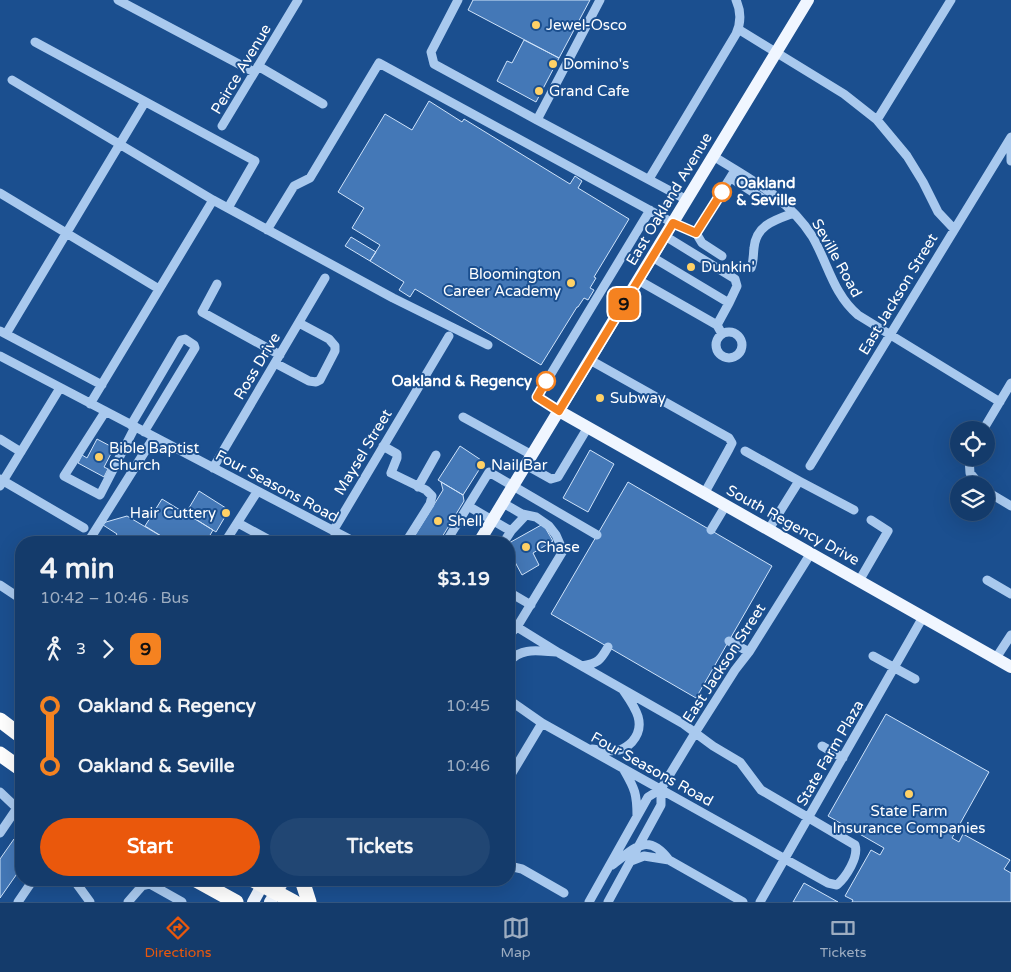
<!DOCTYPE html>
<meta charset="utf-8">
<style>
body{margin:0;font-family:"Varela Round",sans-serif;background:#214673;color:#f1f3f6;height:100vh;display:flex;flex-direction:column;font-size:19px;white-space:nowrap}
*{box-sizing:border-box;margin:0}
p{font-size:16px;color:#9dadc1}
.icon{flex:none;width:28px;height:28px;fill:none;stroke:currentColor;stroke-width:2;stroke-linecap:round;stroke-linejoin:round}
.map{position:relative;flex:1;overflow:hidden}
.drawer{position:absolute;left:15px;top:536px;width:500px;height:350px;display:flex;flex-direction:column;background:#143b6b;border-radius:20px;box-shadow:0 5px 20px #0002,0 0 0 1px #33557e}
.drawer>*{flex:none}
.badge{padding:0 10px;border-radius:8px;font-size:18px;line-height:32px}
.buttons{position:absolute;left:950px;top:421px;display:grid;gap:10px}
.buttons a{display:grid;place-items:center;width:45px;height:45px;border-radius:50%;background:#143b6b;box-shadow:0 5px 20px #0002,0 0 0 1px #33557e;font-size:25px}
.map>.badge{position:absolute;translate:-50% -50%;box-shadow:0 0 0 2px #fff}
.legs{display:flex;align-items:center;gap:8px;height:55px;padding:0 25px;font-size:16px}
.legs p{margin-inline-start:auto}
.summary{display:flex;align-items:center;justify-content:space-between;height:85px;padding:0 25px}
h1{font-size:28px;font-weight:700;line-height:38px}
.action{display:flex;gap:10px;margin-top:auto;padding:10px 25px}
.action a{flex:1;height:58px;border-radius:30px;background:#ea580c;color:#fff;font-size:20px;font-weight:700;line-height:58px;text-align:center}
.action a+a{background:#214673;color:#f1f3f6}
ul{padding:0 25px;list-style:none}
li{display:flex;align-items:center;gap:18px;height:60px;font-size:19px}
li i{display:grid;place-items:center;width:8px;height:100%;margin:0 6px;background:currentColor}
li i::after{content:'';width:12px;height:12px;margin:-6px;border:4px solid;border-radius:50%;background:#143b6b}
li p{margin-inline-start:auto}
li:first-child i{background:linear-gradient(#0000 50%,currentColor 0)}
li:last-child i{background:linear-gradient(currentColor 50%,#0000 0)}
.tabs{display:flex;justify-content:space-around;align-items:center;height:70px;border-top:1px solid #33557e;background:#143b6b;font-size:14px;color:#9dadc1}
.tabs a{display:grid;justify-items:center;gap:2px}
.tabs .current{color:#ea580c}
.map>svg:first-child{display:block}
.building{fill:#4478b7;stroke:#cfe3fa}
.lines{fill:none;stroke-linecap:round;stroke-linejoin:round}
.minor{stroke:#a9c9ee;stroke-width:9}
.major{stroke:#f0f6ff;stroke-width:12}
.highway{stroke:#fff;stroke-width:15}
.line-1-casing{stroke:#fff;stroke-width:11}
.line-1{stroke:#f58220;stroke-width:8}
.poi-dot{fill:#ffd166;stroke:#1b4f8f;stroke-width:2}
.stop-1-dot{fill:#fff;stroke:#f58220;stroke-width:2.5}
.labels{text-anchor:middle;stroke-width:4;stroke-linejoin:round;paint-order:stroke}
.poi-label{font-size:15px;fill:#fff;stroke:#1b4f8f;text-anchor:start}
.street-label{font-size:15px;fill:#fff;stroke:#1b4f8f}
.stop-label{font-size:15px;font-weight:bold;fill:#fff;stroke:#1b4f8f;text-anchor:start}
</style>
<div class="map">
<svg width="1011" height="902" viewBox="0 0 1011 902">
<rect width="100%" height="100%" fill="#1b4f8f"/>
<path class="building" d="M473,0H590L559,58L468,10Z
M524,40L559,58L536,102L497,81L507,61L512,63Z
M429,101L462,122L464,119L570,184L575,176L582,181L578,188L629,219L594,277L596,278L590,288L594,290L588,300L584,298L578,307H577L541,365L415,289L410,297L399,290L404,282L370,261L380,245L352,228L364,208L338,192L385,114L412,130Z
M351,237L376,252L370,261L345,246Z
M97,439L114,448L104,467L108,469L104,477L78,463L82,455L87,458Z
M460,446L484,462L463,495L438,480Z
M590,450L614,464L588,512L563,498Z
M441,482L463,495L464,501L439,542H417L412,540L443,490Z
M628,482L772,566L696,698L551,614Z
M199,491L229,510L216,532L186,513Z
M162,499L213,530L206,542H171L145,526Z
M127,516L171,542H111L117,534L103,525L106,522Z
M543,524L553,541L533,553L539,565L522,575L509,551V543Z
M886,714L989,772L952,838L959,842L963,834L1010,860L1004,869L1011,873V902H852L853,900L845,896L871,850L880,855L884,848L828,816Z
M14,839L21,844V868L0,898V859Z
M804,883L838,902H793Z"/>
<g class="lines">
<path class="minor" d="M118,0L254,72
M458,0L431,52L434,64L537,120
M600,0L537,120L687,200
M738,29L844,94L877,120L907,156L923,182L938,212L954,229
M35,42L255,161L228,208
M258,66L323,104
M12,80L213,200
M877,120L951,0
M222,126L298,0
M1011,143V161
M713,156C750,179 788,198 812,236C828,263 833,294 858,315L1000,402
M731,178L765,200H770L773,194
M649,179L736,34C741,23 741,11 736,0
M0,193L159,289
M267,230L294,186L310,178L379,63L673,223L696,233L735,170
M696,233L702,243L722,256
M665,236L735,279L737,286L729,303
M652,257L729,303L717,325
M751,268C754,260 753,255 754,248C756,225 775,220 794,213
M638,280L717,325L722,334
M217,284L202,312L280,355
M0,331L102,385
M716 345a13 13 0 1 1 26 0a13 13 0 1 1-26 0Z
M6,334L145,102
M0,356L355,542
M590,360L729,438L732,443L729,449L704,494
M275,363L309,381L316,382L320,380L335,351V346L329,339L299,323
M90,404L213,200L393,298L488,345
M559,411L537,397L650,210
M105,412L64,476L100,495L135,427
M463,417L532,455
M131,425L181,340L185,339L194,345L195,348L144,432
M983,430L1011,383
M0,439L21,452
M383,446L397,454V458L391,473L426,490L432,496L430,504L406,542
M745,451L799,481
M969,458L970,473L980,485
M526,465L551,479L558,477L588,427
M810,466L1011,137
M213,468L325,278
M0,479L84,528
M0,486L60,388
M418,487L436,455
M986,491L1011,506
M503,503L522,514L536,517L549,526L556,535L563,551L517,627L509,635
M468,506L511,531
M238,523L273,542
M769,529L799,481L854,510
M711,530L726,505
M333,531L449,336
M88,542L154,437
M225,542L257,492
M446,542L489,472L597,535
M504,542L511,531L526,515
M987,580L1011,594
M859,581L888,531L871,520
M0,585L21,599
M509,592L531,605
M509,622L559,653L682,723L713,746L740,762L761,790L855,845C859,857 846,877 837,885L828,883L542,723L509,700
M729,641L749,652
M873,656L915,679
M996,658L1011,635
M509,662C521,647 538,651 556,652
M582,666C598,663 600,661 608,647
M822,746L843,758
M592,749C601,750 611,752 619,750C624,749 629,745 632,742C648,724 634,706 623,690
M624,770C635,789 637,794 637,816
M509,778L542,723
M0,792L21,812
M0,833L17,808
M631,861L644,856L669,860L743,902
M612,865C634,849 647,831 669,860
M509,866L522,869L564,893
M74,880L90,902
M132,880L142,886
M18,902L33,880
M128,902L142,886L150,884L182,902
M589,902L648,797L661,789L695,733L735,670L749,652L811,553
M608,902L661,805V789
M760,902L923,617"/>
<path class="major" d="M559,411L1011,667
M479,542L808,0
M253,902L265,880
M270,902L284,880"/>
<path class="highway" d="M0,720L21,736
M0,754L21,769
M196,880L236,902
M253,880L294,902
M302,880L309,902"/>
</g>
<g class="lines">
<defs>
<path id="line-1" d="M546,381L537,397L559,411L673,223L696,233L722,192"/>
</defs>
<use href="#line-1" class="line-1-casing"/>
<use href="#line-1" class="line-1"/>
</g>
<g class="poi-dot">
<circle cx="536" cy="25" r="5"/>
<circle cx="553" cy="64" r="5"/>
<circle cx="539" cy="91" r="5"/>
<circle cx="691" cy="267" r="5"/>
<circle cx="571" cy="283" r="5"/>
<circle cx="600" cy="398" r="5"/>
<circle cx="99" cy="457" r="5"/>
<circle cx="481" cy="465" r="5"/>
<circle cx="226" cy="513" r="5"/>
<circle cx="438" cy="521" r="5"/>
<circle cx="526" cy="547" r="5"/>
<circle cx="909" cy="794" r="5"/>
</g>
<g class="stop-1-dot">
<circle cx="722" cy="192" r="9"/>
<circle cx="546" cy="381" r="9"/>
</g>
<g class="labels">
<g class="poi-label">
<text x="546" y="30">Jewel-Osco</text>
<text x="563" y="69">Domino's</text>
<text x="549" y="96">Grand Cafe</text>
<text x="701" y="272">Dunkin'</text>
<text x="561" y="279" text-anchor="end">Bloomington<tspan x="561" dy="17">Career Academy</tspan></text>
<text x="610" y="403">Subway</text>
<text x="109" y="453">Bible Baptist<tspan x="109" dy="17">Church</tspan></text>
<text x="491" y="470">Nail Bar</text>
<text x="216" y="518" text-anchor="end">Hair Cuttery</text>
<text x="448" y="526">Shell</text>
<text x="536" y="552">Chase</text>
<text x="909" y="816" text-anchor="middle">State Farm<tspan x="909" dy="17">Insurance Companies</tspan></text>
</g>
<g class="street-label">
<text transform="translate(241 69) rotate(-59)" y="5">Peirce Avenue</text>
<text transform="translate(669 199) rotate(-59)" y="5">East Oakland Avenue</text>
<text transform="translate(837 258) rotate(61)" y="5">Seville Road</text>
<text transform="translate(898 294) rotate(-59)" y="5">East Jackson Street</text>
<text transform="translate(257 366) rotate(-59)" y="5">Ross Drive</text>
<text transform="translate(363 452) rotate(-59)" y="5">Maysel Street</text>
<text transform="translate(277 486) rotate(28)" y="5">Four Seasons Road</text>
<text transform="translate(793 525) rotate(29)" y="5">South Regency Drive</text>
<text transform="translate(724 663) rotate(-57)" y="5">East Jackson Street</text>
<text transform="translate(830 753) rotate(-60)" y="5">State Farm Plaza</text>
<text transform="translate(652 769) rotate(29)" y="5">Four Seasons Road</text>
</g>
<g class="stop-label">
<text x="736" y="188">Oakland<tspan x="736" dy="17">&amp; Seville</tspan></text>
<text x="532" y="386" text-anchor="end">Oakland &amp; Regency</text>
</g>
</g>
</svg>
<div class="buttons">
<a><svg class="icon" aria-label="locate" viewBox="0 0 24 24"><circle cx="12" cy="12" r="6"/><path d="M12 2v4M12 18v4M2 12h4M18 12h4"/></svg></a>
<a><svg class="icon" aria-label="layers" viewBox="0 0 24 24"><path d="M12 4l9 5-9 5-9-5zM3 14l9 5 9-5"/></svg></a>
</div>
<b class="badge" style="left:624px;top:304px;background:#f58220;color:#111">9</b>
<section class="drawer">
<div class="summary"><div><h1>4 min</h1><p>10:42 – 10:46 · Bus</p></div><b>$3.19</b></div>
<div class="legs"><svg class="icon" aria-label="walk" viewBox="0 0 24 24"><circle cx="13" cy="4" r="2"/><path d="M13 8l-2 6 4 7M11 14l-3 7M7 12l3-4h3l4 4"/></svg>3<svg class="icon" aria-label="forward" viewBox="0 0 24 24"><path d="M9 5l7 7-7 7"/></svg><b class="badge" style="background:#f58220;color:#111">9</b></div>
<ul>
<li><i style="color:#f58220"></i><b>Oakland &amp; Regency</b><p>10:45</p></li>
<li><i style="color:#f58220"></i><b>Oakland &amp; Seville</b><p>10:46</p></li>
</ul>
<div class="action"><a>Start</a><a>Tickets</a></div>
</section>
</div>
<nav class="tabs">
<a class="current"><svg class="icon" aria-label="directions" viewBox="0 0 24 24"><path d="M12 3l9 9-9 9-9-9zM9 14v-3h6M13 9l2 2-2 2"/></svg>Directions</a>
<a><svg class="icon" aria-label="map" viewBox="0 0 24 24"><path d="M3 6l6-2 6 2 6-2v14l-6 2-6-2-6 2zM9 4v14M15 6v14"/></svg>Map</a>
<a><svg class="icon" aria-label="tickets" viewBox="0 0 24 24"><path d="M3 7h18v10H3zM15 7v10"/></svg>Tickets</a>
</nav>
